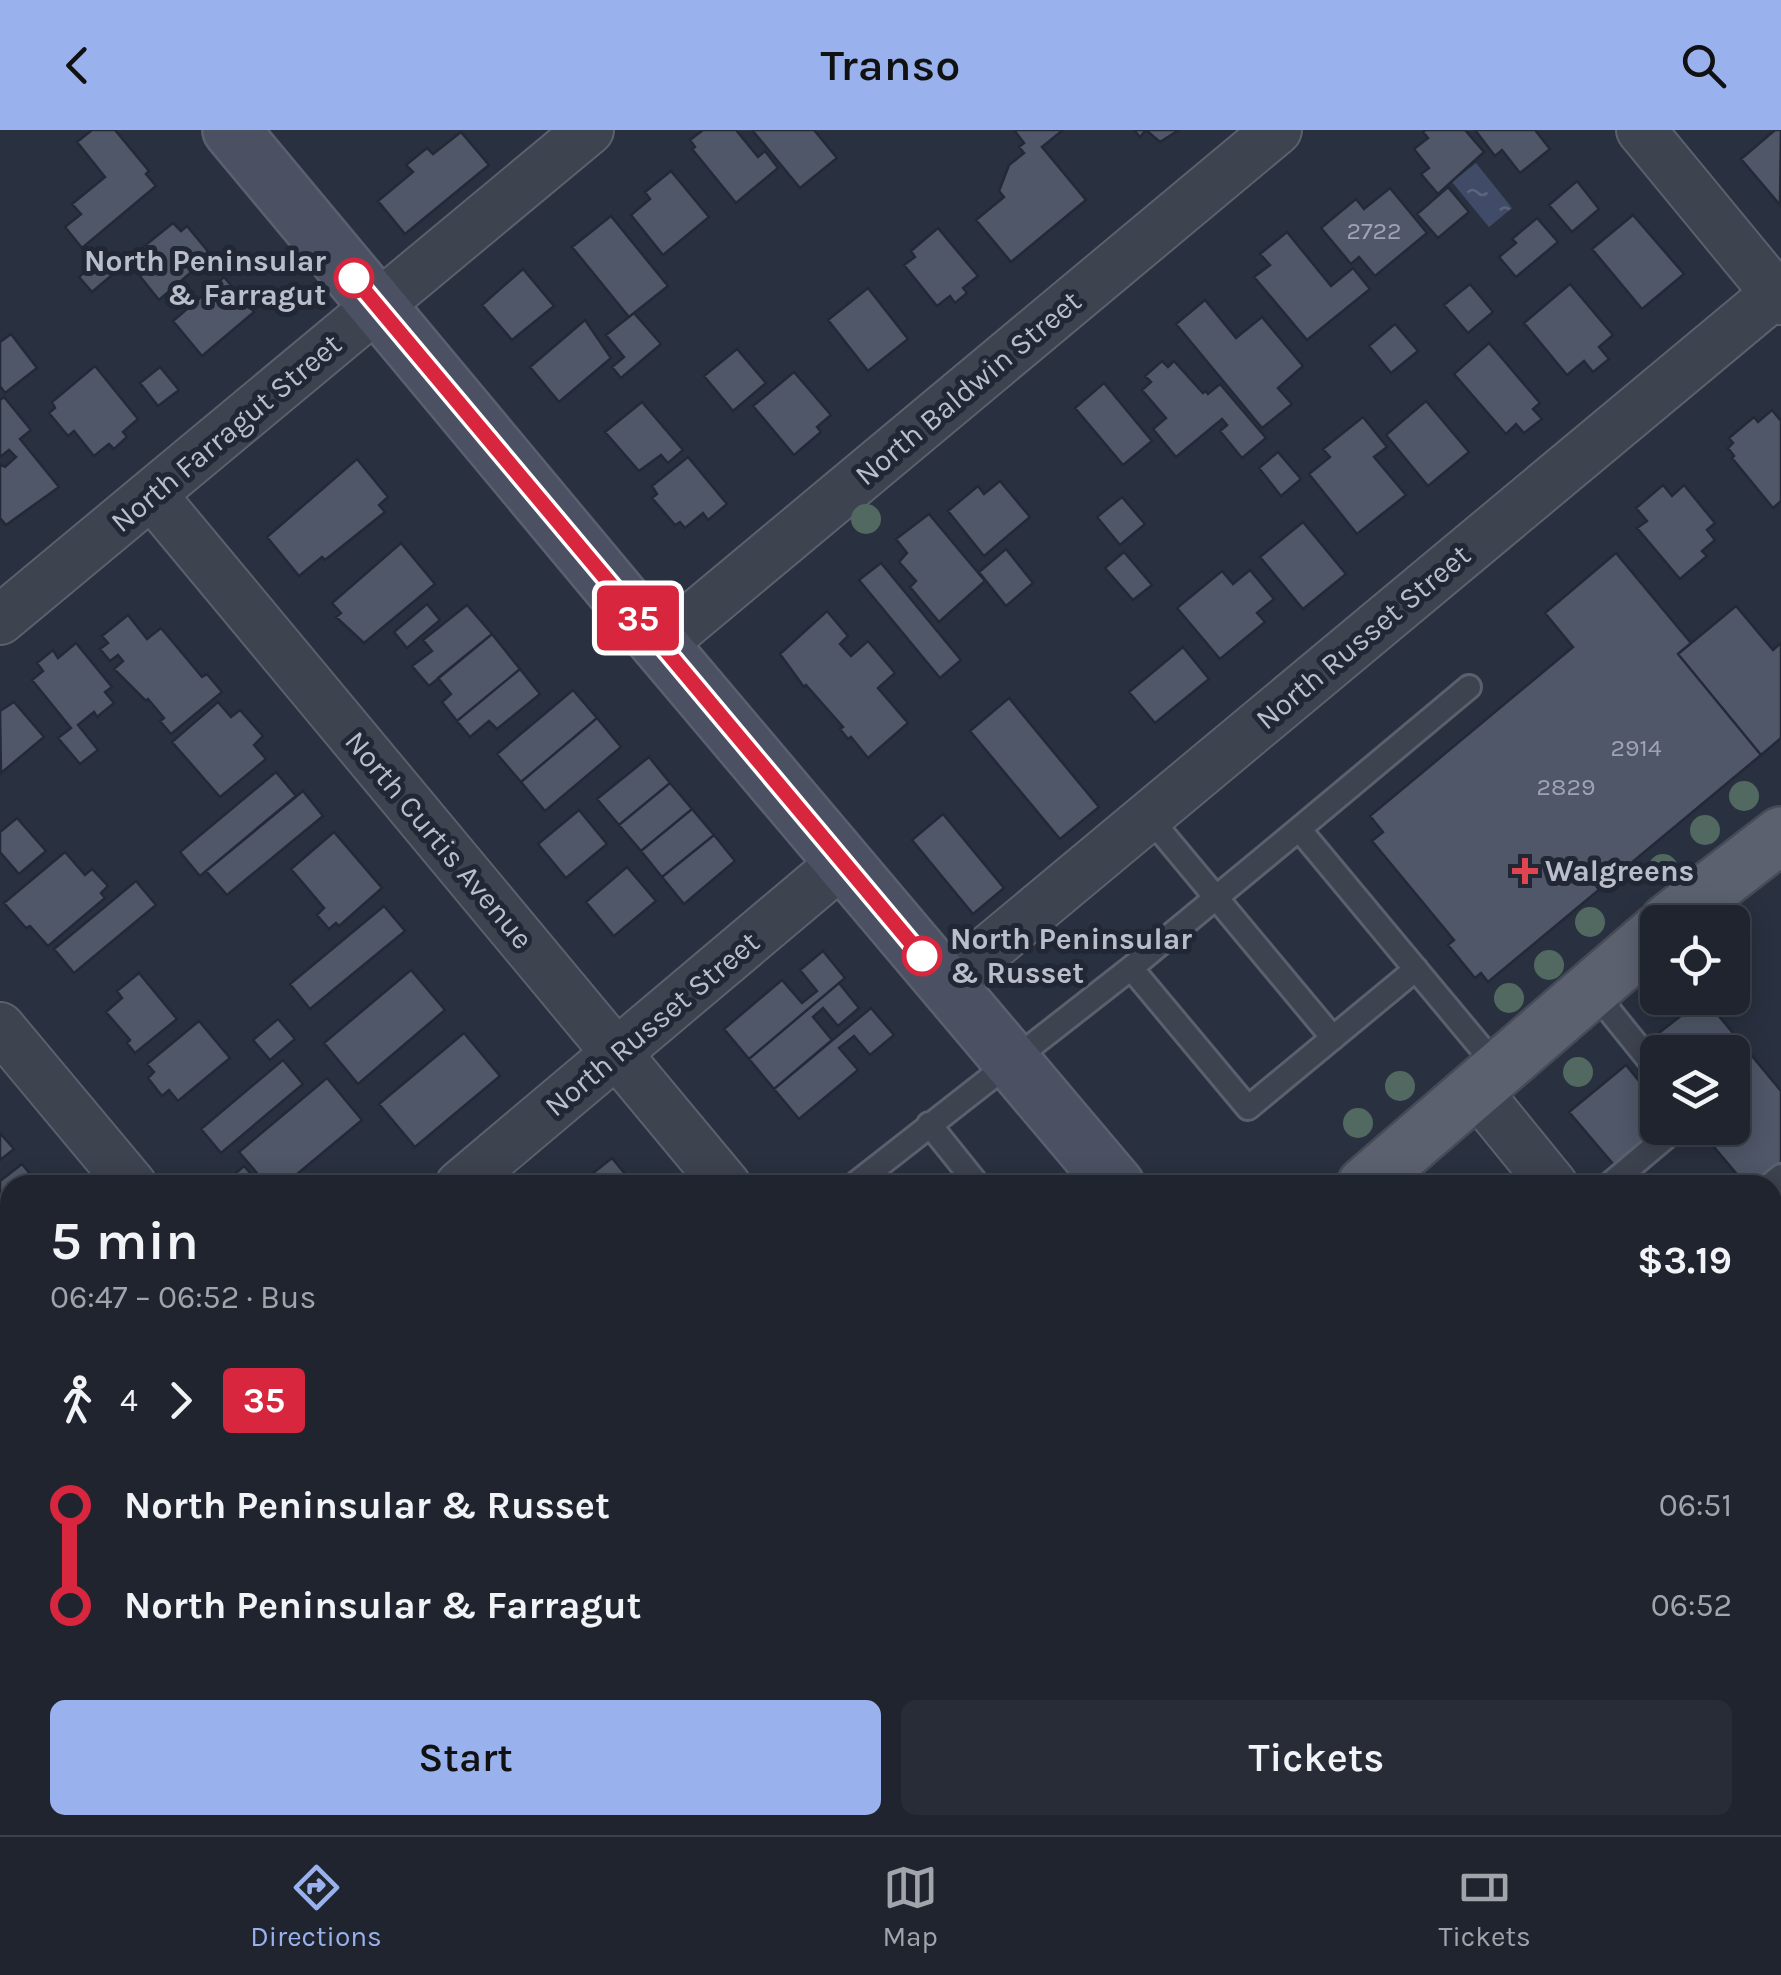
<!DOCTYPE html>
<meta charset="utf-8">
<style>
body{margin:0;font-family:Karla,sans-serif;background:#272c37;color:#f1f3f6;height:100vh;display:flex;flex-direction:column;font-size:38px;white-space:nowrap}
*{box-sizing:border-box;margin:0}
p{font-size:32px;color:#a1a4aa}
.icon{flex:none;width:55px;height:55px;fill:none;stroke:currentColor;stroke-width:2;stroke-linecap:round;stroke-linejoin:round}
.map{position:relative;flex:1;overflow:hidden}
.drawer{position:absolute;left:0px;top:1045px;width:1782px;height:660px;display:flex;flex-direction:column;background:#1f242f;border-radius:30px 30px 0 0;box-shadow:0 5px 25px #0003,0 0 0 2px #3c414b}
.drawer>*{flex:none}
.badge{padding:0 20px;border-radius:8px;font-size:35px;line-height:65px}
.controls{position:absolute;left:1640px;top:775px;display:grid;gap:20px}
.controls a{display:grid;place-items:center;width:110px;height:110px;border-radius:15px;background:#1f242f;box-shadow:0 5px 25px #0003,0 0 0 2px #3c414b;font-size:50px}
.map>.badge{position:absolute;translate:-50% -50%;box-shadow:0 0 0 5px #fff}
.legs{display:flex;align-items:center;gap:15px;height:110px;padding:0 50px;font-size:32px}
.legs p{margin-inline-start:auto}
.headline{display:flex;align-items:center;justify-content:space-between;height:170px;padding:0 50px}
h1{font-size:55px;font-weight:600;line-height:75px}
.action{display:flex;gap:20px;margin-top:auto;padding:20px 50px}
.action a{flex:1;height:115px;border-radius:15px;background:#99b2ee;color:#111;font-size:40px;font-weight:600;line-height:115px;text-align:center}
.action a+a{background:#272c37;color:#f1f3f6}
ul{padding:0 50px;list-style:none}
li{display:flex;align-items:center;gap:35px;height:100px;font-size:38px}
li i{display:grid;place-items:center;width:15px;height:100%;margin:0 12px;background:currentColor}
li i::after{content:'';width:25px;height:25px;margin:-12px;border:8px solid;border-radius:50%;background:#1f242f}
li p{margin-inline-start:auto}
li:first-child i{background:linear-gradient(#0000 50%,currentColor 0)}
li:last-child i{background:linear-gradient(currentColor 50%,#0000 0)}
header{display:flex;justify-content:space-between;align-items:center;height:130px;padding:0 50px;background:#99b2ee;color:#111;font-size:45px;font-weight:600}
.menu{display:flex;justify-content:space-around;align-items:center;height:140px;border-top:2px solid #3c414b;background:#1f242f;font-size:28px;color:#a1a4aa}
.menu a{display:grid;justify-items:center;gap:5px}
.menu .selected{color:#99b2ee}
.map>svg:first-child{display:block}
.water{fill:url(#water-ripples)}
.building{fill:#4f5768;stroke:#232937;stroke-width:2.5}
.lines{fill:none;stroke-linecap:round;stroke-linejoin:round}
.lane-casing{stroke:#5a606d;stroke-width:28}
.street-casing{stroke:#5a606d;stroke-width:52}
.secondary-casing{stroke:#5a606d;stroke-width:60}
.primary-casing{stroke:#464b58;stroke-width:60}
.lane{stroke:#3d434f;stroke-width:22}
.street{stroke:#3d434f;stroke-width:48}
.secondary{stroke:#4b5162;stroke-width:55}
.primary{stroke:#5b616f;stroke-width:55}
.tree{fill:#526962}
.line-1-casing{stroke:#fff;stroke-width:22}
.line-1{stroke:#d7263d;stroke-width:15}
.stop-1-dot{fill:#fff;stroke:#d7263d;stroke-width:5}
.health-dot{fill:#e0444e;stroke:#212735;stroke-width:4}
.labels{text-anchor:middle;stroke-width:10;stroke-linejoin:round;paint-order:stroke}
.number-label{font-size:25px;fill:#9ea4b2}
.stop-label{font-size:30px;font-weight:bold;fill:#b9beca;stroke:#212735;text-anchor:end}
.street-label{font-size:30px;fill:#b9beca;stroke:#212735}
.poi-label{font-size:30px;font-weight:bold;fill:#b9beca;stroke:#212735;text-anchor:start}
</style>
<header><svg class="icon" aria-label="back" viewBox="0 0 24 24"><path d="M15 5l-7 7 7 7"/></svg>Transo<svg class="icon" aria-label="search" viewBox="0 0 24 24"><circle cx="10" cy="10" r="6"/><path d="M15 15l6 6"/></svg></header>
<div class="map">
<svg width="1781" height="1705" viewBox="0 0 1781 1705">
<defs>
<pattern id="water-ripples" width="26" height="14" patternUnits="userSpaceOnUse" patternTransform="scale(2.5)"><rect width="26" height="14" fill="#404c67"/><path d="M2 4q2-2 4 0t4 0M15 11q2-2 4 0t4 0" fill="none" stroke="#5a647b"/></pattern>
</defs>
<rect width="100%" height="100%" fill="#29303f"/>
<path class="water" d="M1476,33L1512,78L1489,97L1452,52Z"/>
<path class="building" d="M92,0H115L149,41L146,44L156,56L82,118L65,97L81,84L72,74L105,47L77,12Z
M703,0H736L758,27L765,21L778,38L736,73L692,19L695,17L690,10Z
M752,0H814L837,28L800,58Z
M1014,0H1063L1042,17L1086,70L1011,132L976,90L1004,67L999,61L1009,35L1024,23L1019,17L1024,13Z
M1134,0H1179L1160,12L1146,0L1140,7Z
M1426,0H1465L1484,22L1438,64L1421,44L1429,38L1414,19L1428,8L1423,2Z
M1475,0H1535L1550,19L1520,43L1502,20L1495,26Z
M1775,0H1781L1780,75L1741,29Z
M461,2L489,35L405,104L378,71L413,42L406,35L427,18L433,24Z
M671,41L709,87L663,125L631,85L650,69L645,62Z
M1577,51L1599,79L1572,102L1549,75Z
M1448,57L1469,82L1438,108L1417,84Z
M1390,58L1427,103L1375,146L1359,127L1351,134L1321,98L1356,69L1364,79Z
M1633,85L1684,144L1642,179L1592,119Z
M611,86L668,156L629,187L572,117Z
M1537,88L1558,112L1516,147L1499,127L1516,113L1512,109Z
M173,93L181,101L187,96L211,125L159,170L127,130Z
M938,98L978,146L963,158L967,163L955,173L950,166L937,176L904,135L915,127L911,121Z
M1287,102L1331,156L1353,138L1370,159L1307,210L1254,147L1270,135L1260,124Z
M106,124L119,139L92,162L79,147Z
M523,139L554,176L512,210L482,175Z
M224,147L254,182L202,226L173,191Z
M1470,154L1493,182L1468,203L1444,175Z
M1570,154L1613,205L1599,217L1609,229L1593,242L1584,231L1567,245L1524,193Z
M868,158L908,209L868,241L828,190Z
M1205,170L1236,208L1262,187L1303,236L1278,258L1292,274L1262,298L1176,194Z
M634,183L661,214L621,248L612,237L624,227L606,205Z
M585,190L611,228L559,272L530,237Z
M1395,194L1418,221L1391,243L1369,216Z
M11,204L37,238L5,263L0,256V212Z
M1489,213L1540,273L1533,279L1542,289L1524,303L1516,294L1506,304L1454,244Z
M737,219L766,253L733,281L704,246Z
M1162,231L1168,237L1174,231L1203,263L1206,261L1208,264L1220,254L1266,308L1242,328L1220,301L1227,295L1222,289L1176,327L1153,299L1166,288L1142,260L1151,252L1145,246Z
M95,236L138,289L123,302L127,307L114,319L109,314L94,326L74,301L68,306L49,283L55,278L52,272Z
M160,237L179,260L158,276L140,253Z
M794,242L831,285L817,297L821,302L794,325L753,276Z
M1104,253L1152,311L1123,335L1075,278Z
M4,267L31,300L20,309L59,357L6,395L0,388V334L5,337L16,327L9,320L0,327V270Z
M1426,271L1469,322L1428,356L1386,305Z
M642,272L683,320L668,333L661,325L639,341L605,302Z
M1772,280L1781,291V371L1773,378L1732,328L1734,326L1728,318L1733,313L1729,308L1754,287L1758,292Z
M1363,287L1387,317L1374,327L1406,365L1357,404L1309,344L1330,327L1323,319Z
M1278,322L1301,349L1281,366L1259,338Z
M688,327L727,374L708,390L703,383L685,398L680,392L675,395L652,368L657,364L652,356Z
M357,329L388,367L379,375L385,382L325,430L322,427L299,446L267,407Z
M1000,351L1030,387L984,426L948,381L978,356L984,364Z
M1663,355L1672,366L1684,355L1715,393L1707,400L1715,410L1702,421L1707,426L1680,449L1637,398L1647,391L1636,378Z
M1122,367L1145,394L1120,415L1097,387Z
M929,384L985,451L939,492L910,457L916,451L899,432L907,423L896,409Z
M1303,392L1346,444L1303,479L1260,427Z
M401,413L435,454L364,513L336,487L341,483L332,473Z
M1006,419L1033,453L1006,476L979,442Z
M1124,422L1152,455L1133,470L1105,438Z
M1616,423L1691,513L1678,524L1761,625L1488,852L1481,843L1475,848L1448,815L1454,810L1372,711L1383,702L1370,686L1573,517L1545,483Z
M881,433L961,530L940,548L859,450Z
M1250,440L1274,469L1257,483L1265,492L1220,529L1177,478L1222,441L1233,454Z
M427,474L440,490L407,518L394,502Z
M467,475L492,504L429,556L412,536L432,521L423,510Z
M1736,476L1773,520L1781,513V608L1761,625L1678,524Z
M827,481L848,506L840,514L851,526L868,511L895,543L878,558L908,593L868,628L851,607L848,609L840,599L843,597L806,555L804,557L780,524Z
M128,485L147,509L161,498L202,547L207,544L222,562L171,604L160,591L164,588L148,569L146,571L114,539L123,531L118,525L110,531L100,519L108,513L102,506Z
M492,504L520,539L457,591L442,572L451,564L438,548Z
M76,513L112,557L105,562L114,573L97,587L94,582L78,595L98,620L80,634L58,608L71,598L32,550L43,541L37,533L53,520L58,528Z
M1183,517L1209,549L1155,593L1129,562Z
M520,539L540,564L497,599L489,591L470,607L457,591Z
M573,560L597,588L521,652L497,624Z
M1009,568L1099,677L1060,709L970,601Z
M14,572L44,607L1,643L0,581Z
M218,572L231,587L240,580L263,606L254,615L266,629L220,667L172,612Z
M597,588L621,617L545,681L521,652Z
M649,627L670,653L619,695L597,669Z
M276,642L296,666L200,746L180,722Z
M670,653L692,679L641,721L619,695Z
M303,661L323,686L227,765L206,741Z
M692,679L714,705L662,747L641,721Z
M579,680L607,714L566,748L538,714Z
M943,684L1004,758L973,784L912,710Z
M17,688L46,721L19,744L0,722V702Z
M334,702L382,758L339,796L336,793L329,799L317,785L324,778L291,739Z
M714,705L735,731L684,774L662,747Z
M65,722L85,745L92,739L108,756L101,763L105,768L48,816L30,796L26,798L4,773Z
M627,737L656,771L614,806L586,772Z
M136,751L156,775L74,843L54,819Z
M384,776L405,801L310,879L290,854Z
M823,821L845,848L749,929L724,899L782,850L802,873L817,861L800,840Z
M411,840L445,880L358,954L324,913Z
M139,843L177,889L135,923L127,913L130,910L106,882L122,868L117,861Z
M839,853L859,878L838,896L823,878L813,887L832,910L774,959L749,929Z
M1704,868L1781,961V1036L1759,1055H1746L1698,998H1732V922H1677L1660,902Z
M871,878L894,905L870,925L854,906L839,918L858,940L799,989L774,959Z
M278,889L295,909L270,930L253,910Z
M199,891L230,928L178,971L169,960L162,966L148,948L154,942L147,934Z
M464,903L500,946L415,1017L379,974Z
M283,930L303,954L221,1023L201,999Z
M1626,935L1648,962L1644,965L1658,981L1659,998L1614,1035L1569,982Z
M327,948L362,990L284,1055H267L239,1022Z
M0,1003L14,1019L0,1030Z
M612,1028L634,1055H578Z
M22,1034L39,1055H10V1081L0,1089V1051Z
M244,1036L261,1055H222Z
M10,1098V1143L2,1150L0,1106Z
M10,1205V1226L0,1214Z
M8,1298L10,1313L0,1321V1304Z
M10,1318V1358L0,1367V1326Z
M5,1393L10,1399V1438L0,1426V1398Z
M5,1432L10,1438V1466L0,1475V1437Z
M1777,1451L1781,1455V1521L1772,1528V1455Z
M1781,1545V1586L1772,1576V1552Z
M1772,1610L1781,1620V1636L1772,1643Z
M1772,1682L1781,1692V1702L1777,1705H1733L1727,1698L1731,1695H1772Z
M305,1695H412L420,1705H313Z
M860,1695H978L986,1705H848Z
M1189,1695H1235L1223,1705H1179Z
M1235,1695H1272L1273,1697L1263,1705H1223Z
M1298,1695H1338L1326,1705H1306Z
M1614,1695H1679L1688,1705H1603Z"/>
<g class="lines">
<defs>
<path id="lane" d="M1148,686L1333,908
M1299,699L1469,557
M1131,838L1248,978L1416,839
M1591,858L1658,941
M929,994L978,1055
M854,1055L1131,838L1299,699L1498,938
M1609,1055L1667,1006L1671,998
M1770,1055L1781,1046"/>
<path id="street" d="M1641,0L1781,170
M152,365L726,1055
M0,490L589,0
M660,515L1277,0
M946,855L1781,159
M0,897L132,1055
M1475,959L1553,1055
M460,1055L843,732
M1772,1321L1781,1331
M0,1631L10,1642
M55,1695L64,1705
M1080,1695L1089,1705
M1478,1695L1486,1705"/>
<path id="secondary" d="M231,0L660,515L1116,1055"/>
<path id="primary" d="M1668,792L1781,705
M1365,1055L1658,802
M589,1705L601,1695"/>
</defs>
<use href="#lane" class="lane-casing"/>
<use href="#street" class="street-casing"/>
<use href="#secondary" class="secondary-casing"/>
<use href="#primary" class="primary-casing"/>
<use href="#lane" class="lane"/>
<use href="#street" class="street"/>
<use href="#secondary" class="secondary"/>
<use href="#primary" class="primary"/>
</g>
<g class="tree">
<circle cx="866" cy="389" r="15"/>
<circle cx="1744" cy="666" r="15"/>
<circle cx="1705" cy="700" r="15"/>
<circle cx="1663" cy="739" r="15"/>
<circle cx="1590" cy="792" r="15"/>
<circle cx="1549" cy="835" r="15"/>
<circle cx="1509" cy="868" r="15"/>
<circle cx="1578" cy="942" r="15"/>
<circle cx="1400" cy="956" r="15"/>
<circle cx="1358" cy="993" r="15"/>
</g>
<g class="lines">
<defs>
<path id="line-1" d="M354,148L922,826"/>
</defs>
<use href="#line-1" class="line-1-casing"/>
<use href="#line-1" class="line-1"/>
</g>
<g class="stop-1-dot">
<circle cx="354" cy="148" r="18"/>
<circle cx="922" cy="826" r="18"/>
</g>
<path class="health-dot" d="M1520 726h10v10h10v10h-10v10h-10v-10h-10v-10h10z"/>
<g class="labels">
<g class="number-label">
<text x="1374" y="109">2722</text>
<text x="1636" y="626">2914</text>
<text x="1566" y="665">2829</text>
</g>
<g class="stop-label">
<text x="326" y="141">North Peninsular<tspan x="326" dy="34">&amp; Farragut</tspan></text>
<text x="950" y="819" text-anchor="start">North Peninsular<tspan x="950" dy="34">&amp; Russet</tspan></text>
</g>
<g class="street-label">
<text transform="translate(968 258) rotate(-40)" y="10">North Baldwin Street</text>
<text transform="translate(226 303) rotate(-40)" y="10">North Farragut Street</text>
<text transform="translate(1363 507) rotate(-40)" y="10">North Russet Street</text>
<text transform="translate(439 710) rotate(50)" y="10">North Curtis Avenue</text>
<text transform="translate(652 894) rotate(-40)" y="10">North Russet Street</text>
</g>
<g class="poi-label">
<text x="1545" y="751">Walgreens</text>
</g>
</g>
</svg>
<div class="controls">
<a><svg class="icon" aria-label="locate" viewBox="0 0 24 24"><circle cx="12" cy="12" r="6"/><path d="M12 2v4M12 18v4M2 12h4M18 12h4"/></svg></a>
<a><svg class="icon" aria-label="layers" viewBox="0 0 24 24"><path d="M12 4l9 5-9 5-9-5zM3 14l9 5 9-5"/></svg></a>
</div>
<b class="badge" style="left:638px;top:488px;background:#d7263d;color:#fff">35</b>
<section class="drawer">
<div class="headline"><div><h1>5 min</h1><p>06:47 – 06:52 · Bus</p></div><b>$3.19</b></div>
<div class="legs"><svg class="icon" aria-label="walk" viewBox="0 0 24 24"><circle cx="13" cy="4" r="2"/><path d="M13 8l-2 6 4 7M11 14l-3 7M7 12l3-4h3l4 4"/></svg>4<svg class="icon" aria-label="forward" viewBox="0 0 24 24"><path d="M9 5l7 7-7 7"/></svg><b class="badge" style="background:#d7263d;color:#fff">35</b></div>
<ul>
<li><i style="color:#d7263d"></i><b>North Peninsular &amp; Russet</b><p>06:51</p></li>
<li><i style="color:#d7263d"></i><b>North Peninsular &amp; Farragut</b><p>06:52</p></li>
</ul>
<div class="action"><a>Start</a><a>Tickets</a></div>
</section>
</div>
<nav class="menu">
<a class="selected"><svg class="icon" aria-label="directions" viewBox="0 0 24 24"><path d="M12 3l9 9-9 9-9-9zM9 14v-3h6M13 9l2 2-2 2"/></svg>Directions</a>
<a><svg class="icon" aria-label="map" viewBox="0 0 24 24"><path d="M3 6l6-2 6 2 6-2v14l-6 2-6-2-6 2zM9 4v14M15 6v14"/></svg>Map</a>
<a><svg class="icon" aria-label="tickets" viewBox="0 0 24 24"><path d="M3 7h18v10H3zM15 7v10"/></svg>Tickets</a>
</nav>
